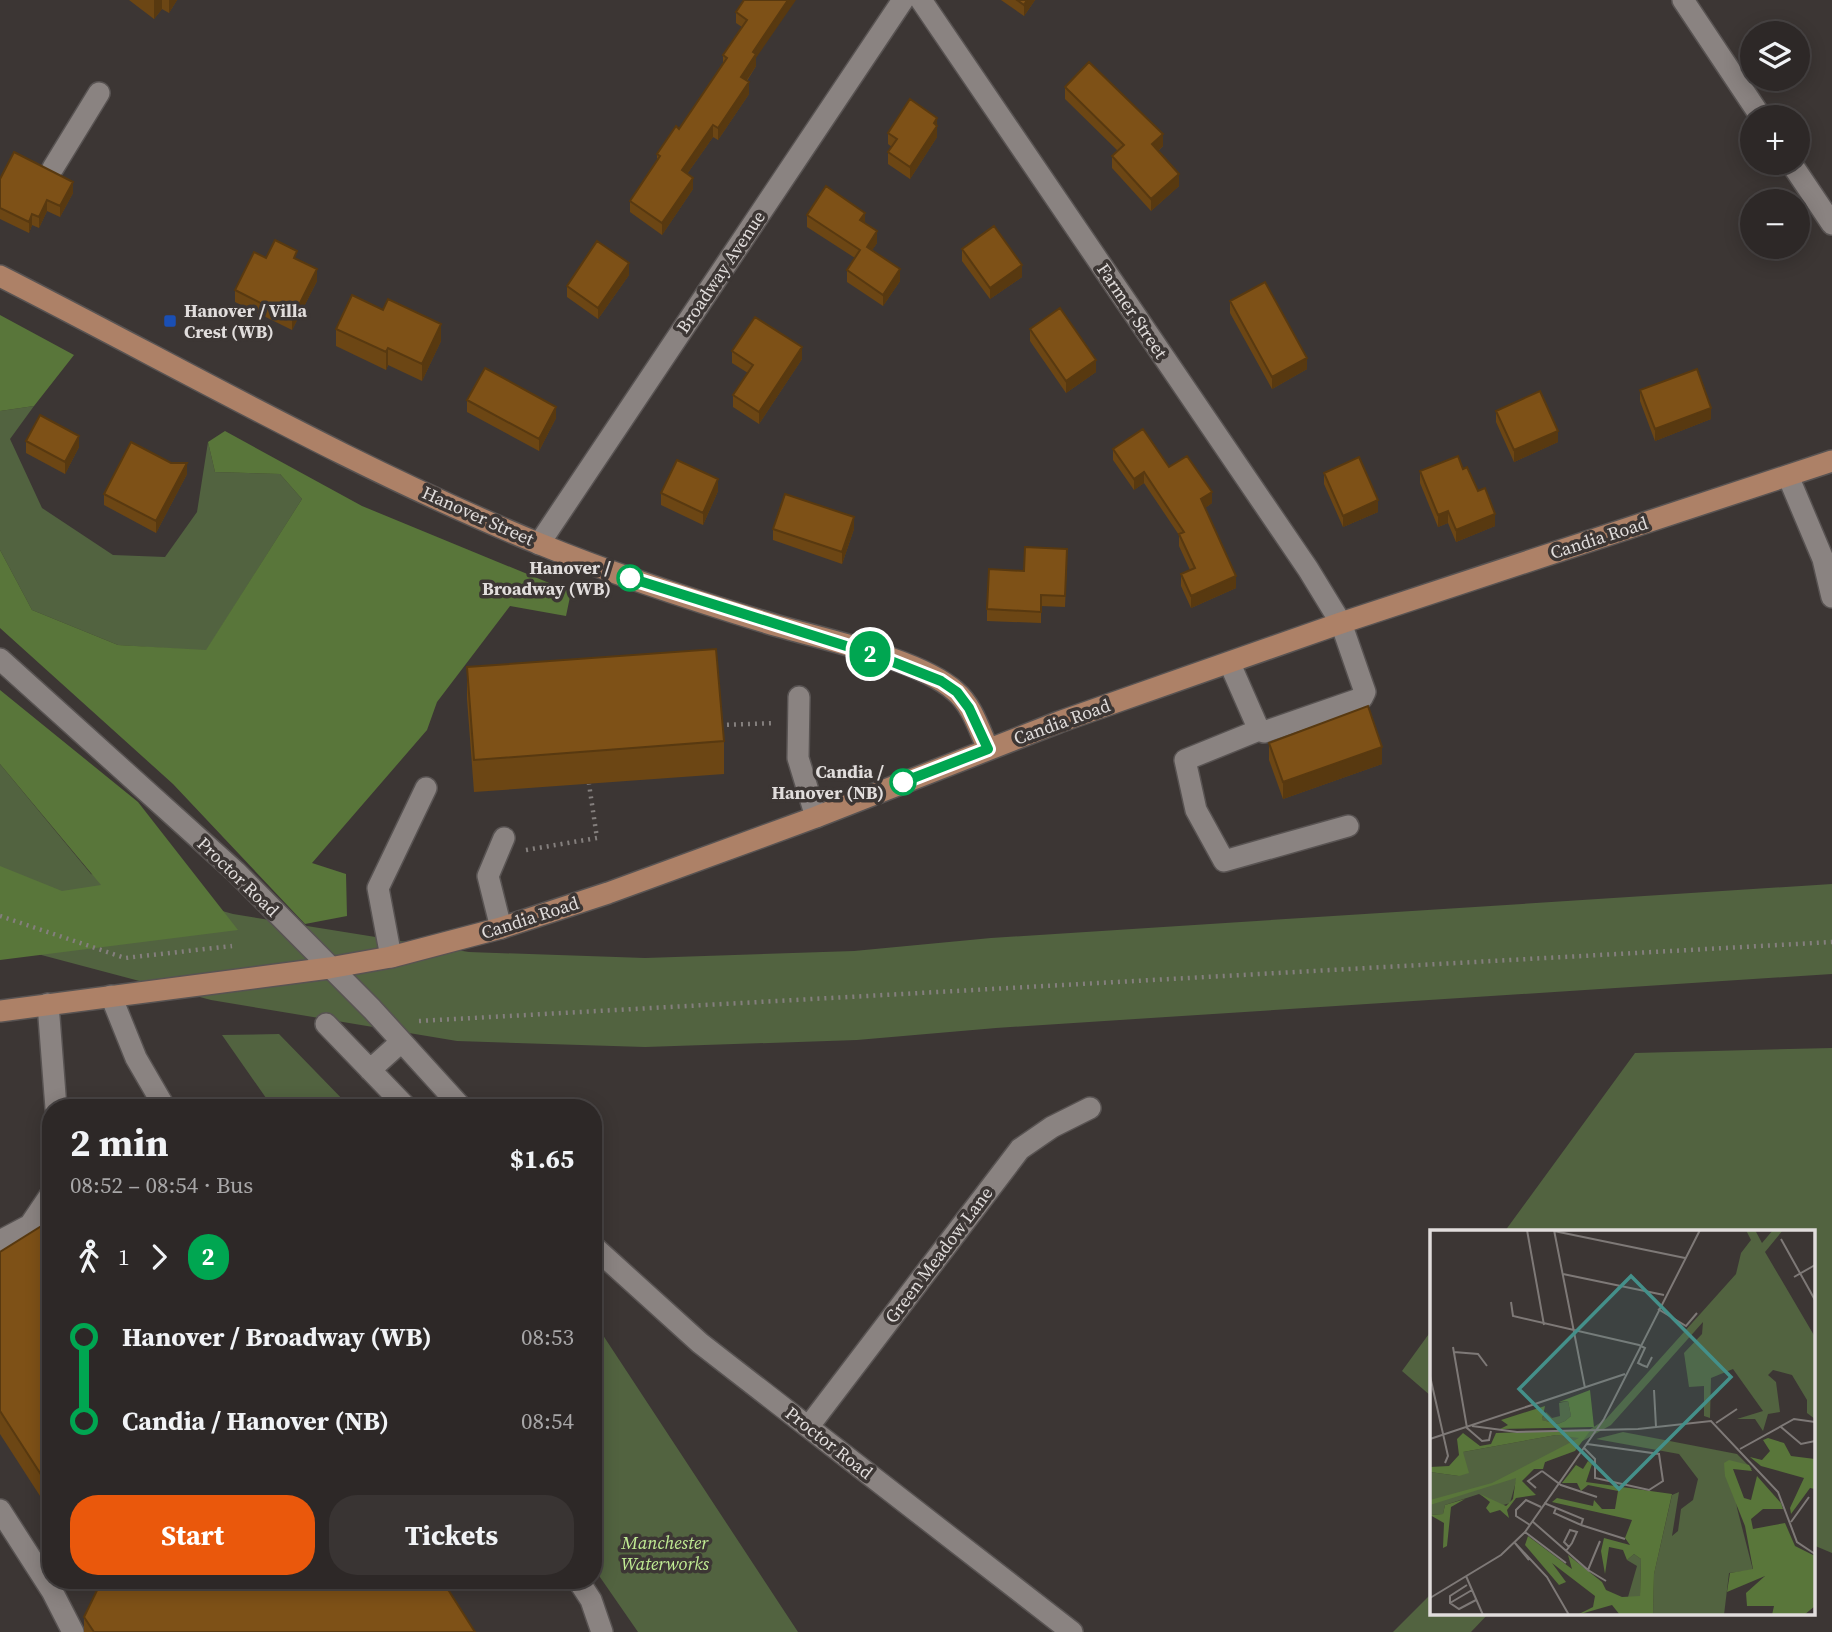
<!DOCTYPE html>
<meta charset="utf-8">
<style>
body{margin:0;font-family:"Source Serif 4",serif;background:#393433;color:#f1f3f6;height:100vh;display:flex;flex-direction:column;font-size:26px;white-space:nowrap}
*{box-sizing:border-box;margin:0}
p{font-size:23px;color:#a7a6a7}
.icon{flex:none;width:38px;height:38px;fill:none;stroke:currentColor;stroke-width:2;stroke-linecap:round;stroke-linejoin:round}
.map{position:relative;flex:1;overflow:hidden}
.details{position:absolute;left:42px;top:1099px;width:560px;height:490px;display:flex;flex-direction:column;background:#2d2827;border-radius:28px;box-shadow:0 4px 18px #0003,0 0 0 2px #484444}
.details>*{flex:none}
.badge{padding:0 14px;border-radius:23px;font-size:24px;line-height:46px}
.controls{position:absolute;left:1740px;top:21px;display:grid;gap:14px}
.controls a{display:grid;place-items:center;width:70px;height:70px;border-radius:50%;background:#2d2827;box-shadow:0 4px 18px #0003,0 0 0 2px #484444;font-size:35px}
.map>.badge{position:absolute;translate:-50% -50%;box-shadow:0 0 0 4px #fff}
.legs{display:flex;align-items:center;gap:10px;height:77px;padding:0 28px;font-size:23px}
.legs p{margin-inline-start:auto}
.overview{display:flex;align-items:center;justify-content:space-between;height:119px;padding:0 28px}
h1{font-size:38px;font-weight:700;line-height:52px}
.cta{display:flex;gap:14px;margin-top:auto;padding:14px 28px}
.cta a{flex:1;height:80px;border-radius:28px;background:#ea580c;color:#fff;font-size:28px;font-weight:700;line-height:80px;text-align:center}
.cta a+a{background:#393433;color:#f1f3f6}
ul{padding:0 28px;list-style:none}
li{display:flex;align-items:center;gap:24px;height:84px;font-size:26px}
li i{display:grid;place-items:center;width:10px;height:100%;margin:0 9px;background:currentColor}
li i::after{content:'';width:18px;height:18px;margin:-9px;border:5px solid;border-radius:50%;background:#2d2827}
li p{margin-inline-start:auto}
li:first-child i{background:linear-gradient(#0000 50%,currentColor 0)}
li:last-child i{background:linear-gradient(currentColor 50%,#0000 0)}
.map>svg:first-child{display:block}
.green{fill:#526340}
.forest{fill:#59763a}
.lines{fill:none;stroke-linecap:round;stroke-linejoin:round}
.minor-casing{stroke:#585352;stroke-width:24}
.major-casing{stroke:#585352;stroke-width:24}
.path{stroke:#847f7d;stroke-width:4.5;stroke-dasharray:2 5;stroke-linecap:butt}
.minor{stroke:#8a8381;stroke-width:21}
.major{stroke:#ad8167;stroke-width:21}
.wall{fill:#6c4614}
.shaded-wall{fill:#583910}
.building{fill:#7e5117;stroke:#583910;stroke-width:2}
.line-1-casing{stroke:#fff;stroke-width:16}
.line-1{stroke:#00a651;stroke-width:10}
.transit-dot{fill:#1a4fb4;stroke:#3c3634;stroke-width:2.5}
.stop-1-dot{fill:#fff;stroke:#00a651;stroke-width:3.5}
.labels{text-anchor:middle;stroke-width:7;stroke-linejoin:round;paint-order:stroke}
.street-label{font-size:18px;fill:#e1dddc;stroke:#3c3634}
.poi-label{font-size:18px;font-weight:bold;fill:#e1dddc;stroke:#3c3634;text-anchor:start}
.stop-label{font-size:18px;font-weight:bold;fill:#e1dddc;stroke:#3c3634;text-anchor:end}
.park-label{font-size:18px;font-style:italic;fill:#c1ec94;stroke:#3c3634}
.inset-road{fill:none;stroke:#7e7977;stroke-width:2}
.view{fill:#44908a;fill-opacity:0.15;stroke:#44908a;stroke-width:3.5}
.inset-edge{fill:none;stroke:#e1dddc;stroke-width:3.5}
</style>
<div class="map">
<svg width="1832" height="1632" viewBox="0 0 1832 1632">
<rect width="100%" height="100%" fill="#3c3634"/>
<path class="green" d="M34,406L10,439L42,508L113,555L165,557L197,512L208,442L215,472L280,474L302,499L206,651L118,645L32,610L0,550V411Z
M0,764L91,874L233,914L469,952L645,958L854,951L991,938L1832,884V974L996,1028L857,1040L645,1047L457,1041L211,1000L0,944Z
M279,1034L351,1108H273L222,1035Z
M1832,1048V1553L1813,1545V1231H1505L1635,1053Z
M593,1320L798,1632H638L593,1567Z
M1431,1331V1396L1402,1371Z
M1431,1594V1613H1489L1471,1632H1393Z"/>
<path class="forest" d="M0,315L74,355L34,406L0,411Z
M225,431L362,506L571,592L566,616L510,606L437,702L427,730L312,863L346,874L347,916L305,924L173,784L0,628V550L32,610L118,645L206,650L302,499L280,474L215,472L208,442Z
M0,690L138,802L238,930L0,960V866L62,891L101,885L0,764Z"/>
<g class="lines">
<defs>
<path id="minor" d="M921,0L1308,569L1341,623L1365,692L1362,698L1264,732L1259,730L1185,760L1196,810L1224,861L1348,826
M1683,0L1761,117
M1791,163L1832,224
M53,168L99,93
M1788,476L1823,559L1832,597
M539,544L903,0
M0,659L236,872L372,1009L462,1108
M1230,664L1259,730
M799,697L798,758L816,817
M501,928L488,876L504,838
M391,957L378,888L426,788
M111,996L136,1058L165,1108
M48,1004L56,1108
M326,1024L407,1108
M370,1070L401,1042
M0,1241L30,1225L51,1194
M593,1246L700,1343L1072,1632
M809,1426L1020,1149L1052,1127L1090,1108
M0,1510L52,1591L73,1632
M578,1580L591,1600L602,1632"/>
<path id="major" d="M0,276C179,367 354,468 540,544C618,576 698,602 778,626C826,640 919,659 955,691C972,705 979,729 988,749
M0,1011L329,968L391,957L501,928L608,893L816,817L1059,722L1341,623L1832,461"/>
</defs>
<use href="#minor" class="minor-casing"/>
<use href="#major" class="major-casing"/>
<path class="path" d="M720,725L775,723
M526,850L597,838L589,784
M0,916L125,958L232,946
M419,1021L1832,942"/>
<use href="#minor" class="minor"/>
<use href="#major" class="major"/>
</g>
<path class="wall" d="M129,0H177L169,13L162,9L154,19Z
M744,0L756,58V66L747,81L749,94L718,140L713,137L687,174L693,189L662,235L630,212V201L657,160V154L679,129L723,63V55L742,27L736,23V12Z
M1001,0H1035L1024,16Z
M1065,87L1163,146L1158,151L1179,186L1151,211L1112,168V156L1118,151L1065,99Z
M888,133L937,137L910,179L888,164V152L892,147L888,144Z
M0,179L73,193L60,217L47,211L39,228L32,225L29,233L0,219Z
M807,215L865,223L877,243L872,250L900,281L883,306L847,282V270L855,258L807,227Z
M962,249L1022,277L990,299L962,261Z
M266,258L297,259L317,281L292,330L235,302V290Z
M629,275L598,319L567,297V286Z
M1230,301L1307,369L1272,389L1230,313Z
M383,310L441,341L422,381L388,365L386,370L336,346V329Z
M1030,329L1096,372L1066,393L1030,341Z
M732,351L802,359L759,424L733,407V395L748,373L732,363Z
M1640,390L1711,419L1655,441L1640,401Z
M467,400L556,418L539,451L467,412Z
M1496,411L1558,442L1514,462L1496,422Z
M26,441L79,447L65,474L26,453Z
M1113,449L1169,467L1212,503L1205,508L1236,588L1191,608L1181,586V574L1190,570L1179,546V535L1144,483L1134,490L1113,460Z
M1463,469L1478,491L1495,526L1456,542L1448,523L1438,527L1420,483V471Z
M1324,473L1378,512L1343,527L1324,484Z
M187,474L156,533L104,505V494Z
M718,491L703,525L661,505V493Z
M773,529H854L842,564L773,540Z
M1067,561L1065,607L1041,606V623L987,621V609L1024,571Z
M467,667L724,741V774L474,792L467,699Z
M1269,743L1382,764L1283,799L1269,760Z
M51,1220V1513L0,1434V1252Z
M94,1580H442L475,1632H84V1617L98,1587Z"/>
<path class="shaded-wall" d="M154,0H162V9L154,19Z
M169,0H177L169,13Z
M788,0H796L756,58V66L741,89V77L753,52Z
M1027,0H1035L1024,16V5Z
M749,82V94L718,140V128Z
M937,118V137L910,179V167Z
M713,125V137L682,181V170Z
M1163,134V146L1152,156V144Z
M1179,174V186L1151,211V199Z
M693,178V189L662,235V223Z
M73,182V193L60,217V206Z
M47,200V211L39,228V217Z
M865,213V224L860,220Z
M32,214V225L29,233V222Z
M877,231V243L867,258V247Z
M629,263V275L598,319V308Z
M1022,265V277L990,299V288Z
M317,269V281L292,330V319Z
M900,269V281L883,306V295Z
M441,324V341L422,381V364Z
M802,347V359L759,424V412Z
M388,348V365L386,370V352Z
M1307,358V369L1272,389V377Z
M1096,360V372L1066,393V381Z
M556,407V418L539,451V439Z
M1711,408V419L1655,441V429Z
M1558,431V442L1514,462V450Z
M79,436V447L65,474V462Z
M187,463V474L156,533V521Z
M1144,472V483L1134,490V479Z
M718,479V491L703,525V513Z
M1212,492V503L1201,511V499Z
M1378,500V512L1343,527V516Z
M1448,511V523L1438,527V515Z
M1495,514V526L1456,542V530Z
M854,517V529L842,564V552Z
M1236,576V588L1191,608V596Z
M1382,747V764L1283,799V782Z"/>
<path class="building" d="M744,0H788L753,52L756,54L741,77L749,82L718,128L713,125L682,170L693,178L662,223L630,201L660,156L657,154L676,126L679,129L727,58L723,55L747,20L736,12Z
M1017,0H1027L1024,5Z
M1089,62L1163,134L1152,144L1179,174L1151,199L1112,156L1124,145L1065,87Z
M910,99L937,118L934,123L937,126L910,167L888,152L897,139L888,133Z
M14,152L73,182L60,206L47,200L39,217L32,214L29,222L0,208V179Z
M826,186L865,213L860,220L877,231L867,247L900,269L883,295L847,270L860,250L807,215Z
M994,226L1022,265L990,288L962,249Z
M275,240L297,251L294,258L317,269L292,319L235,290L254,252L266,258Z
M597,241L629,263L598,308L567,286Z
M1265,282L1307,358L1272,377L1230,301Z
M352,295L383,310L388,299L441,324L422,364L388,348L386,352L336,329Z
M1060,308L1096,360L1066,381L1030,329Z
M755,317L802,347L759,412L733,395L753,365L732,351Z
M485,368L556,407L539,439L467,400Z
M1697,369L1711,408L1655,429L1640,390Z
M1540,391L1558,431L1514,450L1496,411Z
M40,415L79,436L65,462L26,441Z
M1143,429L1169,467L1187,456L1212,492L1201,499L1236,576L1191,596L1181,574L1195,568L1179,534L1184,532L1144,472L1134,479L1113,449Z
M131,442L171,463H187L156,521L104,494Z
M1458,456L1463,469L1467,467L1478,491L1485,488L1495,514L1456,530L1448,511L1438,515L1420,471Z
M1359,457L1378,500L1343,516L1324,473Z
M677,460L718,479L703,513L661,493Z
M785,494L854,517L842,552L773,529Z
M1025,547L1067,549L1065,596L1041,595V612L987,609L989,569L1024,571Z
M716,649L724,741L474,760L467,667Z
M1368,706L1382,747L1283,782L1269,743Z
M51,1220V1490L0,1411V1252Z
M102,1580H442L475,1632H94L84,1617Z"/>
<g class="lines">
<defs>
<path id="line-1" d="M630,578L878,656L941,681L957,692L969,708L988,749L903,782"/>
</defs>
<use href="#line-1" class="line-1-casing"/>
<use href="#line-1" class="line-1"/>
</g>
<rect class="transit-dot" x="163" y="314" width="14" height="14" rx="3.5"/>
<g class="stop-1-dot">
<circle cx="630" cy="578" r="12"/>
<circle cx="903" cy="782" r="12"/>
</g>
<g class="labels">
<g class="street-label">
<text transform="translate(721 272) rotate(-56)" y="6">Broadway Avenue</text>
<text transform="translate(1132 311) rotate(56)" y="6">Farmer Street</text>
<text transform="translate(478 516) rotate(24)" y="6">Hanover Street</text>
<text transform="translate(1599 538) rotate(-18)" y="6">Candia Road</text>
<text transform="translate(1062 722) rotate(-20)" y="6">Candia Road</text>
<text transform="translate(238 877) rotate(44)" y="6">Proctor Road</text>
<text transform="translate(530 918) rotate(-18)" y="6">Candia Road</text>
<text transform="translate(939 1255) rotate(-53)" y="6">Green Meadow Lane</text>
<text transform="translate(829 1443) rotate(38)" y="6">Proctor Road</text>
</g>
<g class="poi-label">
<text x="184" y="317">Hanover / Villa<tspan x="184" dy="21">Crest (WB)</tspan></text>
</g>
<g class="stop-label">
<text x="611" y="574">Hanover /<tspan x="611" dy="21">Broadway (WB)</tspan></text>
<text x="884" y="778">Candia /<tspan x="884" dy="21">Hanover (NB)</tspan></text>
</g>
<g class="park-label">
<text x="665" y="1549">Manchester<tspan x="665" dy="21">Waterworks</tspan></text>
</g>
</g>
<g transform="translate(1430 1230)">
<rect width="385" height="385" fill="#3c3634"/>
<path d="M316,0H325L332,13L343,0H353L335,22L385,107V189L377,183V170L362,145L343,140L338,145L346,152L350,182L338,184L333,201L325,189H307L333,181L303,139L281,148L280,188L274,186V156L259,157L254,123L272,104L273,92L181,195L87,248L80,273L70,276L49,264L15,275L13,284L0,285V242L29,246L33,222L126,205L148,207L176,189L306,44L311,23L321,10ZM138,171L141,186L135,191L128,194L111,190L116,182L122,188L130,186L129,173ZM193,202L307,224L322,239L302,235L307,278L323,340L299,343L294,385H223L224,344L242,265L249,262L242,306L248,301L251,279L263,270L268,249L249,224L166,209ZM204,324L211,329L210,367H198L207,336L197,330Z" fill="#526340"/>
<path d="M160,160L164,197L70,199L78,195L71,190L115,176L112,190L128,194L135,191L141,186L138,171L129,172ZM146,200L160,201L145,221L115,232L113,239H104L92,251L106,265L86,268L77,280L79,288L70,280L60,283L56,278L60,272L50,264L76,276L83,269L86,248L0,275V270L62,253L149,208L126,205L33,222L39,243L29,246L0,242V237L19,236L29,225L27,209L33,203L50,216L61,214L66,203ZM338,208L354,213L361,226L385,229V259L380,258L361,284L360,278L374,248L331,236L320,227L332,230L340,221L333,210ZM299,230L319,235L322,241L303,239L314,268L321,270L327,246L351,273L353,279H333L321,289L323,299L355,293L365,316L385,326V376L374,385H342L344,376H317L316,363L335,346L297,362L300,343L323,339L315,296L295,246L294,233ZM158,231L162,234L156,252L242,264L224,344L223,385H190L182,375L147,385L163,377L165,366L122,333L136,352L129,355L95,315L98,306L142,339L138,325L172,352L176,360L192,367L210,366L211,329L204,324L197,330L193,320L179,317L175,344L171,321L174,308L200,315L195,308L202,290L122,272L127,268L163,276L164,270L172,279H185L188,261L158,255L151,261L147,253H132L146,235L153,239ZM35,269L21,277L17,316L13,318L14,293L0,285L13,284L15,275Z" fill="#59763a"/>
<path class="inset-road" d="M97,0L114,95M124,0L155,158M124,1L255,28M351,9L385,70M133,44L234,65M364,47L385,35M81,72L83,86L209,115L215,118L208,133L212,135L217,137L222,127M228,79L256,96L267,83M23,117L37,198L52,211L59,210L61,201M24,122L48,124L57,136M0,146L18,226L15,233M224,160L226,197M286,193L307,179M42,196L87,202L208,199L281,191L348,262L367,312L385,324M351,197L371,214L385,211M0,209L195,144M154,218L165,229V248L219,260L233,251L229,224L157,214M310,219L364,189L385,192M112,241L131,255L167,267M106,258L98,251L112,241M114,273L153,289L151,295L124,283L126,278M102,291L158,340L170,311M361,292L379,267M100,295L86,286V280L96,270L111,277M151,295L195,309M95,302L136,333M85,313L117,347L139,385M85,313L99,330M136,321L142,313L147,302L140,300L134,312L139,317M158,340L176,351M36,346L53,385M37,355L20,366V373L29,379L46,370M0,368L71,325L95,302L174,189L270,0M20,373L42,360"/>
<path class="view" d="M201,46L301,147L189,259L89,159Z"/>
<rect width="385" height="385" class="inset-edge"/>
</g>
</svg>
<div class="controls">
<a><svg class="icon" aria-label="layers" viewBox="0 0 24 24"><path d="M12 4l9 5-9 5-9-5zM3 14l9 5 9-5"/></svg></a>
<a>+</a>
<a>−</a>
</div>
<b class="badge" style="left:870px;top:654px;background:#00a651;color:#fff">2</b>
<section class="details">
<div class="overview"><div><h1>2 min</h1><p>08:52 – 08:54 · Bus</p></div><b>$1.65</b></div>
<div class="legs"><svg class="icon" aria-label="walk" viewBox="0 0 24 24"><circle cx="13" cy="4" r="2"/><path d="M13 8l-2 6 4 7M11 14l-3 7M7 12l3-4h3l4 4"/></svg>1<svg class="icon" aria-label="forward" viewBox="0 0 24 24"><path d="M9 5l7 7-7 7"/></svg><b class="badge" style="background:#00a651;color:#fff">2</b></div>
<ul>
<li><i style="color:#00a651"></i><b>Hanover / Broadway (WB)</b><p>08:53</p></li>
<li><i style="color:#00a651"></i><b>Candia / Hanover (NB)</b><p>08:54</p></li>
</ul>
<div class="cta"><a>Start</a><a>Tickets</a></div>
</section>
</div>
